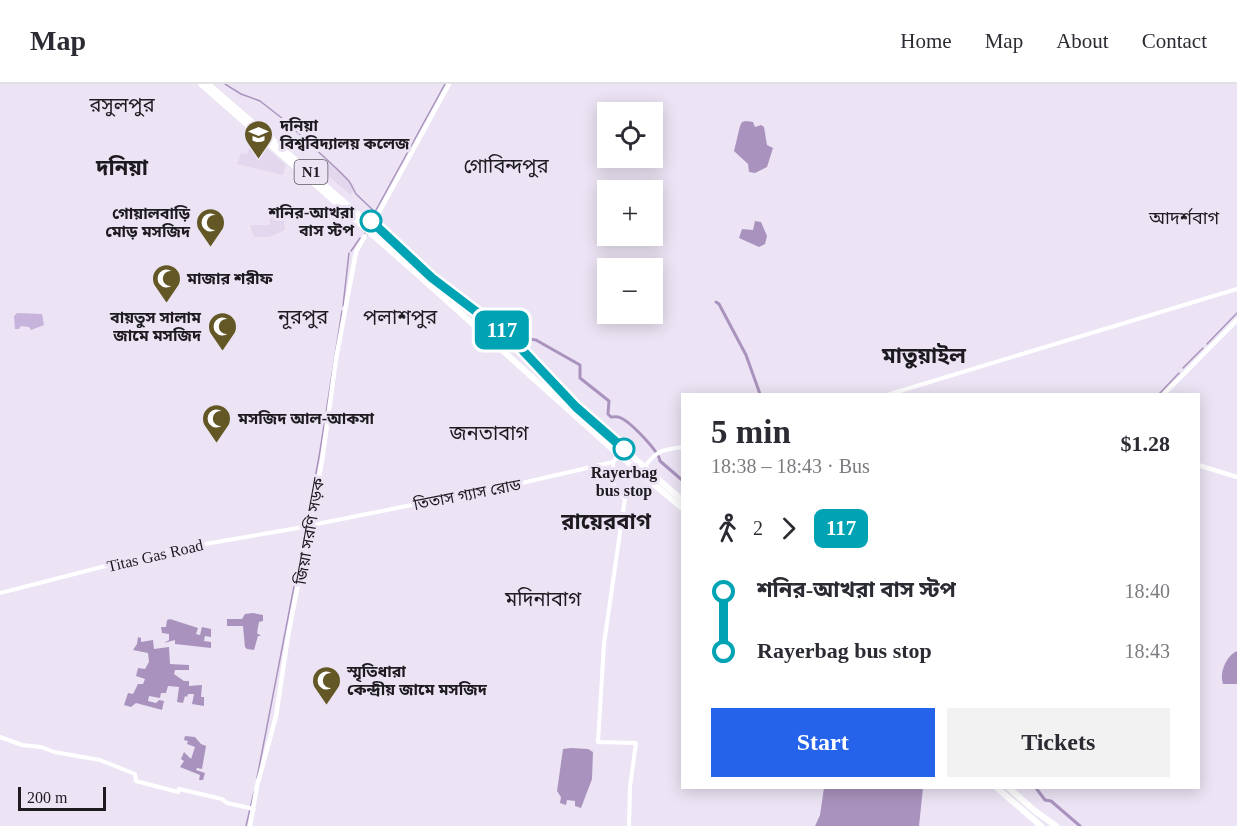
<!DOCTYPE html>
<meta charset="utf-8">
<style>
body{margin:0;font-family:"Times New Roman","Noto Sans Bengali",serif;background:#f2f2f3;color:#2b2b33;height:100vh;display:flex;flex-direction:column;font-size:22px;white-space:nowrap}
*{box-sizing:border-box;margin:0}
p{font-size:20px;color:#7c7c81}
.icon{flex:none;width:33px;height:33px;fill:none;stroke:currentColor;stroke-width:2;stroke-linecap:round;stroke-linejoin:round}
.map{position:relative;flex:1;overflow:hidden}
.drawer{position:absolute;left:681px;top:309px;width:519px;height:396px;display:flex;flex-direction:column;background:#fff;border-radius:0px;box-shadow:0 3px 15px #0003}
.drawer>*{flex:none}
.badge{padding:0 12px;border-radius:9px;font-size:21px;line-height:39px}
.tools{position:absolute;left:597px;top:18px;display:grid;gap:12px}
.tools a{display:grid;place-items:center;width:66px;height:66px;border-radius:0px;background:#fff;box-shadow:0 3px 15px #0003;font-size:30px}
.scale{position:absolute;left:18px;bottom:15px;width:88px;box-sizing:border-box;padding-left:6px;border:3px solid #1d1a20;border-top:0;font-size:16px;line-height:21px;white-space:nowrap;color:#1d1a20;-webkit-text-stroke:4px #ece4f4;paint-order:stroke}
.map>.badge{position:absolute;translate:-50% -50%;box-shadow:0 0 0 3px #fff}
.legs{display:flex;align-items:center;gap:9px;height:66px;padding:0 30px;font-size:20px}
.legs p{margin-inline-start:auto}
.summary{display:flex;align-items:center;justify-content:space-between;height:102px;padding:0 30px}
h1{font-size:33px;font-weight:600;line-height:45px}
.cta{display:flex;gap:12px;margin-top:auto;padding:12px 30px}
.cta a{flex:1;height:69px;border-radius:0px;background:#2563eb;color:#fff;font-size:24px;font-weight:600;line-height:69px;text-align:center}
.cta a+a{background:#f2f2f3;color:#2b2b33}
ul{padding:0 30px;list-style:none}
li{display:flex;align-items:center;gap:21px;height:60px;font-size:22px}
li i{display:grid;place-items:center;width:9px;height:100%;margin:0 8px;background:currentColor}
li i::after{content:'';width:15px;height:15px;margin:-8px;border:4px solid;border-radius:50%;background:#fff}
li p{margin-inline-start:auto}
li:first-child i{background:linear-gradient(#0000 50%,currentColor 0)}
li:last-child i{background:linear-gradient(currentColor 50%,#0000 0)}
header{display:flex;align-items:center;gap:36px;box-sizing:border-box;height:84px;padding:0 30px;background:#fff;border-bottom:2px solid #e1e1e2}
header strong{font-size:28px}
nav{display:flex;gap:33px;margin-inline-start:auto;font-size:21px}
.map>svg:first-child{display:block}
.built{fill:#e2d7ed}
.green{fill:#c7b3db}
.water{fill:#a993be}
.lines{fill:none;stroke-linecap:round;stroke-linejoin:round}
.stream{stroke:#a993be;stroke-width:1.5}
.canal{stroke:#a993be;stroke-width:3}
.secondary-tunnel{stroke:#c3bcca;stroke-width:4.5;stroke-dasharray:4.5 2;stroke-linecap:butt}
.tertiary{stroke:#fff;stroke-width:4}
.secondary{stroke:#fff;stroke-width:4.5}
.trunk{stroke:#fff;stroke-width:6}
.line-1-casing{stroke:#fff;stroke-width:14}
.line-1{stroke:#00a3b4;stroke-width:9}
.stop-1-dot{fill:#fff;stroke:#00a3b4;stroke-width:3}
.labels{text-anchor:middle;stroke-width:6;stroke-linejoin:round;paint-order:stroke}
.shield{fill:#ece4f4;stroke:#5b5760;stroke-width:1.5}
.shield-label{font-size:15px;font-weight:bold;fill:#1d1a20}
.poi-label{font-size:16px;font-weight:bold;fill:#1d1a20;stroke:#ece4f4;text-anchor:start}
.stop-label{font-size:16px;font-weight:bold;fill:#1d1a20;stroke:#ece4f4;text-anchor:end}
.street-label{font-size:16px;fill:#1d1a20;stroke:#ece4f4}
.neighbourhood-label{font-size:18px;fill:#1d1a20;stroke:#ece4f4}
.quarter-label{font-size:20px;fill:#1d1a20;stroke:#ece4f4}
.district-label{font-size:22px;font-weight:bold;fill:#1d1a20;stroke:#ece4f4}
</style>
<header>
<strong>Map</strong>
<nav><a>Home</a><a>Map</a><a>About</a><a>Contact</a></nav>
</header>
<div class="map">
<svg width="1237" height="742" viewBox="0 0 1237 742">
<rect width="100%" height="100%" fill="#ece4f4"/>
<path class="built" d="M253,53L286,81L283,91L237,80L241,69L247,70Z
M328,77L354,101L355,104L351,111L322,87Z
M283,126L285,146L269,153H254L250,141H270V127Z"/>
<path class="green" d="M17,229L42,230L44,241L31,246L29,243L21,242L19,245H15L14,232Z"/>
<path class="water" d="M746,37L753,38L755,43L761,41L764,43L767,61L773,64L767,83L755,89L749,88L748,80L734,67L740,42L742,38Z
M755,137L761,138L767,152L765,160L759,163L739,154L742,145L753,146Z
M253,529L263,531V537L259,538L257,549L261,552H258L254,566L247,565L245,563L243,542H227V535H242L245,530Z
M170,535L198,544L196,550L200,551L202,543L211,545V553L205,552L204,557L211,558V564L175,560V556L164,559L169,556V550L162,549L161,543H166L167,536Z
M138,553L141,554V558L153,556L154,565L169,563L170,580L189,581V586H175L174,590L184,597H189V602L202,601L201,613H204V622L192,620L194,610H188L187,613L185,612L183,619L177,618L179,603L168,602L166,609H161L160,614L149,612L148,617L156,619L159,616L164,617L162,626L136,619L131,623L124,621L128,609L133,610L138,600H143L145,595L136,592L138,584L145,585L149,578L148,569L133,566L137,560Z
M1237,567V600H1223C1219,589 1226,572 1237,567Z
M185,652L195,653L201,660L206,662L202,685L197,684L196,686L205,689L203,696H199L200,691L180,683L184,677L181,675L184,668L191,675L195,663L187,660L188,657L184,656Z
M571,664L588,665L593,668L592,695L581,724L575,722V717L567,716L566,721L560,719L561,713L557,707L563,665Z
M824,704H923L919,742H815L820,731Z"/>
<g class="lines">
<path class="stream" d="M225,0L241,10L260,17L283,35L337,85L349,97L356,110L374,127
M376,126L445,0
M351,167L360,154
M343,222L349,169
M1207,260L1237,229
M1183,284L1203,264
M1159,310L1179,289
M257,694L319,373L342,227
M246,742L254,708"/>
<path class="canal" d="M716,218L719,220L746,271L760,310
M494,231L520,254L536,256L580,281V294L609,317L608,330L611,333C614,333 617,332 621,334C630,338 659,367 660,377L682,396
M1036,704L1045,716L1051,717L1080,742"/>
<path class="secondary-tunnel" d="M365,152L377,132"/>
<path class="tertiary" d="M890,310L1237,205
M613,378L614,409L625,414L604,560L598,658L636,659L630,703L629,742
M646,381C658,365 664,366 682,363
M0,509L164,467L292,445L522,399L613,378L619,371
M0,653L22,661L41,663L54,668L100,676L135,690L136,697L178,708L179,705L222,715L227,719L254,725"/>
<path class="secondary" d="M377,132L449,0
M1164,310L1237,236
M1198,381L1237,393
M250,742L257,702L276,632L288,552L322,377L336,275L356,168L365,152"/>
<path class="trunk" d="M201,0L416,189L619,371L682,424
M208,0L421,185L512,255L576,323L682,416
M997,704L1041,742
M1009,704L1035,727L1056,742"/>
</g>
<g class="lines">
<defs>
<path id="line-1" d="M371,137L432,194L512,255L576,323L624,365"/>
</defs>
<use href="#line-1" class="line-1-casing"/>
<use href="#line-1" class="line-1"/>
</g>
<defs>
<symbol id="university-pin" viewBox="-11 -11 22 30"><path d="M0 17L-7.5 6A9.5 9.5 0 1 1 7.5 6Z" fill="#635825" stroke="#ece4f4"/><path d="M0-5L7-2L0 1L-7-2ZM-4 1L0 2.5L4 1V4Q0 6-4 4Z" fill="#fff"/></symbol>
<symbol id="mosque-pin" viewBox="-11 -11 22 30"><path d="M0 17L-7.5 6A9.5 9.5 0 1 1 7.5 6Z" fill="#635825" stroke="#ece4f4"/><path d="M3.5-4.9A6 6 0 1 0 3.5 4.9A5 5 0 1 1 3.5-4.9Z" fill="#fff"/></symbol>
</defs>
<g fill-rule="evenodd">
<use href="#university-pin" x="242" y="34" width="33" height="45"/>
<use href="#mosque-pin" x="194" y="122" width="33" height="45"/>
<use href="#mosque-pin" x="150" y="178" width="33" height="45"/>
<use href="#mosque-pin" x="206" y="226" width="33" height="45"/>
<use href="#mosque-pin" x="200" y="318" width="33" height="45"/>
<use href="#mosque-pin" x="310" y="580" width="33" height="45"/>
</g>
<g class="stop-1-dot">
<circle cx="371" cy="137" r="10"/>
<circle cx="624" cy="365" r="10"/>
</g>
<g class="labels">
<rect class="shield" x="294.5" y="76" width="33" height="24" rx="4.5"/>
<g class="shield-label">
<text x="311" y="93">N1</text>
</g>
<g class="poi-label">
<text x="280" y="47">দনিয়া<tspan x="280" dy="18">বিশ্ববিদ্যালয় কলেজ</tspan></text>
<text x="190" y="135" text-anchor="end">গোয়ালবাড়ি<tspan x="190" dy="18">মোড় মসজিদ</tspan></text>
<text x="187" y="200">মাজার শরীফ</text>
<text x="201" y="239" text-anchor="end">বায়তুস সালাম<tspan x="201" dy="18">জামে মসজিদ</tspan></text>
<text x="238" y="340">মসজিদ আল-আকসা</text>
<text x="347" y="593">স্মৃতিধারা<tspan x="347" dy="18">কেন্দ্রীয় জামে মসজিদ</tspan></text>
</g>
<g class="stop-label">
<text x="354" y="134">শনির-আখরা<tspan x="354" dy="18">বাস স্টপ</tspan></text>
<text x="624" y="394" text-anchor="middle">Rayerbag<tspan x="624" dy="18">bus stop</tspan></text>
</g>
<g class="street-label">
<text transform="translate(467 410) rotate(-11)" y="6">তিতাস গ্যাস রোড</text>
<text transform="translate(309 447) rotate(-80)" y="6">জিয়া সরণি সড়ক</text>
<text transform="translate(155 471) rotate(-13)" y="6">Titas Gas Road</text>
</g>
<g class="neighbourhood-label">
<text x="1184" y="140">আদর্শবাগ</text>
</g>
<g class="quarter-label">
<text x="122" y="28">রসুলপুর</text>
<text x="506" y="89">গোবিন্দপুর</text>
<text x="303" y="240">নূরপুর</text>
<text x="400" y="240">পলাশপুর</text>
<text x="489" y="356">জনতাবাগ</text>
<text x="543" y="522">মদিনাবাগ</text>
</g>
<g class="district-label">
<text x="122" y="91">দনিয়া</text>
<text x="924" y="279">মাতুয়াইল</text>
<text x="606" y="445">রায়েরবাগ</text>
</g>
</g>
</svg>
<div class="tools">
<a><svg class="icon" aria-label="locate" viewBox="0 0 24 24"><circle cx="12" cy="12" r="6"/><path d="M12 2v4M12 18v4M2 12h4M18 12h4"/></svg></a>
<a>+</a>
<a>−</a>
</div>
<div class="scale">200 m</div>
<b class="badge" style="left:502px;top:246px;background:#00a3b4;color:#fff">117</b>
<section class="drawer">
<div class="summary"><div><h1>5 min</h1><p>18:38 – 18:43 · Bus</p></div><b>$1.28</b></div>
<div class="legs"><svg class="icon" aria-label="walk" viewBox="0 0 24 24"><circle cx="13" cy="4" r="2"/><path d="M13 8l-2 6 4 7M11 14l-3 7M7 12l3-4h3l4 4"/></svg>2<svg class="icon" aria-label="forward" viewBox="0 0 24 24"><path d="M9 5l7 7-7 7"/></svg><b class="badge" style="background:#00a3b4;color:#fff">117</b></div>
<ul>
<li><i style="color:#00a3b4"></i><b>শনির-আখরা বাস স্টপ</b><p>18:40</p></li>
<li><i style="color:#00a3b4"></i><b>Rayerbag bus stop</b><p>18:43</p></li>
</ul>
<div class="cta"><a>Start</a><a>Tickets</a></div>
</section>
</div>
